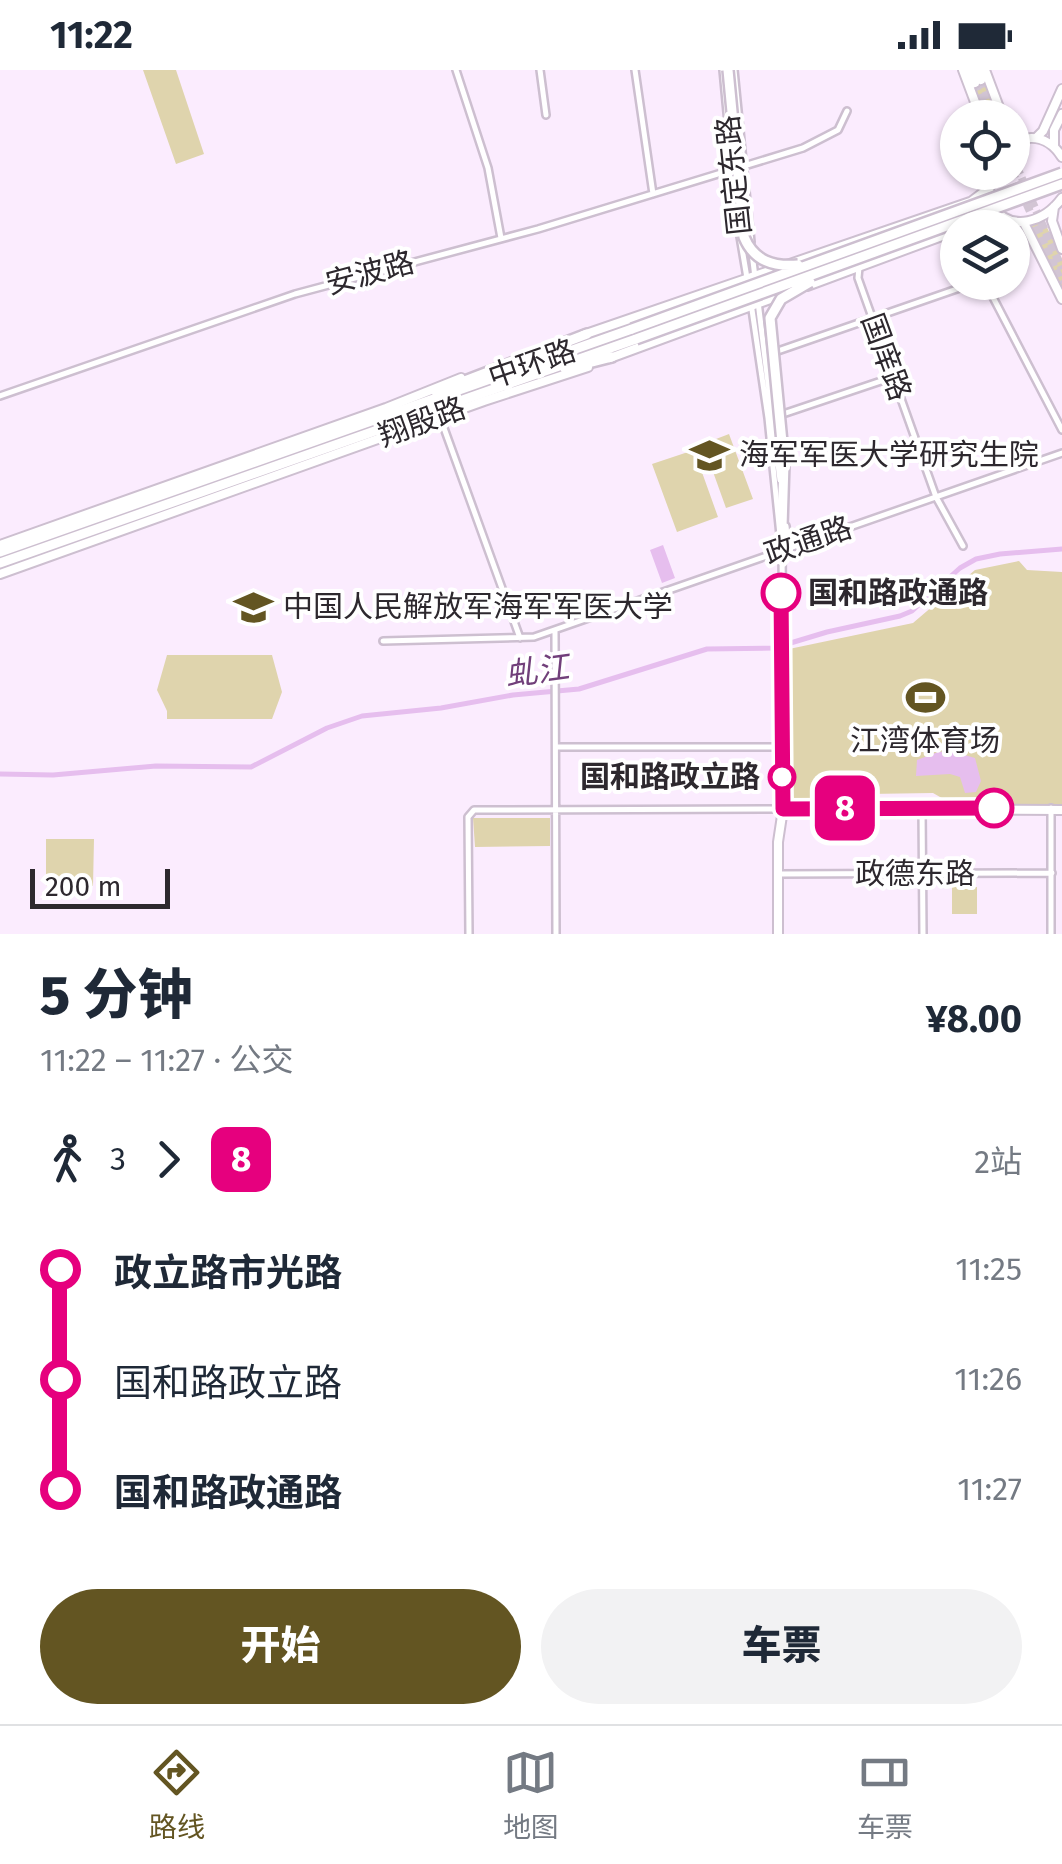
<!DOCTYPE html>
<html lang="zh">
<meta charset="utf-8">
<style>
body{margin:0;font-family:"Fira Sans","Noto Sans SC",sans-serif;background:#f2f2f3;color:#1f2937;height:100vh;display:flex;flex-direction:column;font-size:38px;white-space:nowrap}
*{box-sizing:border-box;margin:0}
p{font-size:32px;color:#747a83}
.icon{flex:none;width:55px;height:55px;fill:none;stroke:currentColor;stroke-width:2;stroke-linecap:round;stroke-linejoin:round}
.map{position:relative;height:864px;overflow:hidden}
.drawer{display:flex;flex-direction:column;background:#fff;flex:1}
.drawer>*{flex:none}
.badge{padding:0 20px;border-radius:15px;font-size:35px;line-height:65px}
.fabs{position:absolute;left:940px;top:30px;display:grid;gap:20px}
.fabs a{display:grid;place-items:center;width:90px;height:90px;border-radius:50%;background:#fff;box-shadow:0 2px 8px #0004;font-size:50px}
.scale{position:absolute;left:30px;bottom:25px;width:140px;box-sizing:border-box;padding-left:10px;border:5px solid #2d282e;border-top:0;font-size:28px;line-height:35px;white-space:nowrap;color:#2d282e;-webkit-text-stroke:8px #fff;paint-order:stroke}
.map>.badge{position:absolute;translate:-50% -50%;box-shadow:0 0 0 5px #fff}
.legs{display:flex;align-items:center;gap:15px;height:110px;padding:0 40px;font-size:32px}
.legs p{margin-inline-start:auto}
.headline{display:flex;align-items:center;justify-content:space-between;height:170px;padding:0 40px}
h1{font-size:55px;font-weight:800;line-height:75px}
.action{display:flex;gap:20px;margin-top:auto;padding:20px 40px}
.action a{flex:1;height:115px;border-radius:60px;background:#635522;color:#fff;font-size:40px;font-weight:800;line-height:115px;text-align:center}
.action a+a{background:#f2f2f3;color:#1f2937}
ul{padding:0 40px;list-style:none}
li{display:flex;align-items:center;gap:35px;height:110px;font-size:38px}
li i{display:grid;place-items:center;width:15px;height:100%;margin:0 12px;background:currentColor}
li i::after{content:'';width:25px;height:25px;margin:-12px;border:8px solid;border-radius:50%;background:#fff}
li p{margin-inline-start:auto}
li:first-child i{background:linear-gradient(#0000 50%,currentColor 0)}
li:last-child i{background:linear-gradient(currentColor 50%,#0000 0)}
.status{display:flex;justify-content:space-between;align-items:center;height:70px;padding:0 50px;background:#fff;direction:ltr}
.status svg{height:28px;fill:currentColor}
.dock{display:flex;justify-content:space-around;align-items:center;height:140px;border-top:2px solid #e0e1e3;background:#fff;font-size:28px;color:#747a83}
.dock a{display:grid;justify-items:center;gap:5px}
.dock .active{color:#635522}
.map>svg:first-child{display:block}
.green{fill:#dfd4ad}
.water{fill:#e6beee}
.lines{fill:none;stroke-linecap:round;stroke-linejoin:round}
.canal{stroke:#e6beee;stroke-width:5}
.major-tunnel{stroke:#d2c5d4;stroke-width:8;stroke-dasharray:8 4;stroke-linecap:butt}
.minor-casing{stroke:#cdbfd0;stroke-width:10}
.major-casing{stroke:#cdbfd0;stroke-width:12}
.highway-casing{stroke:#cdbfd0;stroke-width:14}
.minor{stroke:#fff;stroke-width:5}
.major{stroke:#fff;stroke-width:8}
.highway{stroke:#fff;stroke-width:9}
.highway-bridge-casing{stroke:#cdbfd0;stroke-width:14;stroke-linecap:butt}
.highway-bridge{stroke:#fff;stroke-width:9}
.line-1-casing{stroke:#fff;stroke-width:22}
.line-1{stroke:#e6007e;stroke-width:15}
.stop-1-dot{fill:#fff;stroke:#e6007e;stroke-width:5}
.labels{text-anchor:middle;stroke-width:8;stroke-linejoin:round;paint-order:stroke}
.street-label{font-size:30px;fill:#2d282e;stroke:#fff}
.poi-label{font-size:30px;fill:#2d282e;stroke:#fff;text-anchor:start}
.stop-label{font-size:30px;font-weight:bold;fill:#2d282e;stroke:#fff;text-anchor:start}
.water-label{font-size:32px;font-style:italic;fill:#713f7a;stroke:#fff}
</style>
<div class="status"><b>11:22</b><svg viewBox="0 0 49 12"><path d="M0 12V9h3v3zM5 12V6h3v6zM10 12V3h3v9zM15 12V0h3v12zM26 1h20v11H26zM47 4h2v5h-2z"/></svg></div>
<div class="map">
<svg width="1062" height="864" viewBox="0 0 1062 864">
<rect width="100%" height="100%" fill="#fbecfe"/>
<path class="green" d="M143,0H176L204,84L176,94Z
M986,11L1000,47H986L972,16Z
M1044,151L1062,189V222L1030,156Z
M729,364L753,429L726,438L703,374Z
M694,380L718,447L677,462L652,394Z
M1019,491L1027,500L1062,502V734L954,735L933,723L868,724V730H796L788,724L789,579L913,553L975,500Z
M167,585H272L282,622L272,649H167V641L157,620Z
M473,748H550V776L475,777Z
M46,769H94L93,816H46Z
M952,816L977,817V844H952Z"/>
<path class="water" d="M663,475L675,508L662,513L650,480Z
M951,681L975,688L981,711L976,722L965,723L960,707L950,704L916,706L917,690L938,682Z"/>
<g class="lines">
<path class="canal" d="M0,704L53,705L156,696L251,697L327,658L362,646L441,638L513,625L579,619L707,579L774,578L827,562L900,546L912,541L960,498L976,489L1000,484L1062,479"/>
<path class="major-tunnel" d="M981,10L996,48
M975,13L989,48
M1012,86L1062,199
M1012,101L1062,214"/>
<defs>
<path id="minor" d="M456,0L488,98L501,168
M540,0L546,45
M635,0L653,124
M723,0L737,149L747,208
M734,0L751,172
M752,183L780,410
M859,197L858,208L936,427L963,476
M985,212L1062,360
M751,233L768,348L780,465
M772,283L977,212
M0,326L295,224L538,159L803,78L838,60L847,41
M777,346L893,307
M440,347L520,568
M786,456L788,473L813,466
M555,561L556,864
M383,571L534,567L1062,383
M557,677H777
M922,738L923,864
M778,804L1052,803
M469,864L468,747L474,740L783,739L782,456
M1051,864V738"/>
<path id="major" d="M963,0L981,48
M970,0L975,13
M977,0L981,10
M985,0L1003,48
M1036,68L1043,61L1062,19
M1012,73C1032,63 1050,68 1062,87
M1054,75V60L1062,44
M989,123L991,102
M972,131L988,119
M992,136C1012,164 1045,151 1062,128
M1054,137L1052,151L1062,179
M1024,153L1062,229
M965,158L993,148H1004
M807,216L958,160
M583,265L973,131
M610,288L784,224
M0,475L386,338L461,308
M0,504L484,331L588,297
M778,864V772L783,739L1062,740"/>
<path id="highway" d="M565,299L612,287
M436,322L587,264
M782,457L784,393
M0,482L632,259
M0,493L636,269"/>
</defs>
<use href="#minor" class="minor-casing"/>
<use href="#major" class="major-casing"/>
<use href="#highway" class="highway-casing"/>
<use href="#minor" class="minor"/>
<use href="#major" class="major"/>
<use href="#highway" class="highway"/>
<defs>
<path id="highway-bridge" d="M728,0L744,167C754,191 773,197 798,195
M632,259L1062,103
M636,269L1062,114
M784,393L770,248L781,229L810,212"/>
</defs>
<use href="#highway-bridge" class="highway-bridge-casing"/>
<use href="#highway-bridge" class="highway-bridge"/>
</g>
<g class="lines">
<defs>
<path id="line-1" d="M781,523L783,739L994,738"/>
</defs>
<use href="#line-1" class="line-1-casing"/>
<use href="#line-1" class="line-1"/>
</g>
<defs>
<symbol id="university-bare" viewBox="-9 -9 18 18"><path d="M0-5L7-2L0 1L-7-2ZM-4 1L0 2.5L4 1V4Q0 6-4 4Z" fill="#635522" stroke="#fff" stroke-width="2.5" paint-order="stroke"/></symbol>
<symbol id="stadium-bare" viewBox="-9 -9 18 18"><path d="M0-5a6.5 5 0 1 0 0 10a6.5 5 0 1 0 0-10ZM-3.5-1.8h7v3.6h-7Z" fill="#635522" stroke="#fff" stroke-width="2.5" paint-order="stroke"/></symbol>
</defs>
<g fill-rule="evenodd">
<use href="#university-bare" x="682" y="358" width="55" height="55"/>
<use href="#university-bare" x="226" y="510" width="55" height="55"/>
<use href="#stadium-bare" x="898" y="600" width="55" height="55"/>
</g>
<g class="stop-1-dot">
<circle cx="781" cy="523" r="18"/>
<circle cx="782" cy="707" r="12"/>
<circle cx="994" cy="738" r="18"/>
</g>
<g class="labels">
<g class="street-label">
<text transform="translate(734 105) rotate(-96)" y="10">国定东路</text>
<text transform="translate(370 203) rotate(-15)" y="10">安波路</text>
<text transform="translate(886 287) rotate(70)" y="10">国庠路</text>
<text transform="translate(532 294) rotate(-19)" y="10">中环路</text>
<text transform="translate(422 352) rotate(-20)" y="10">翔殷路</text>
<text transform="translate(808 471) rotate(-19)" y="10">政通路</text>
<text x="915" y="814">政德东路</text>
</g>
<g class="poi-label">
<text x="739" y="395">海军军医大学研究生院</text>
<text x="283" y="547">中国人民解放军海军军医大学</text>
<text x="925" y="681" text-anchor="middle">江湾体育场</text>
</g>
<g class="stop-label">
<text x="808" y="533">国和路政通路</text>
<text x="760" y="717" text-anchor="end">国和路政立路</text>
</g>
<g class="water-label">
<text transform="translate(537 601) rotate(-8)" y="11">虬江</text>
</g>
</g>
</svg>
<div class="fabs">
<a><svg class="icon" aria-label="locate" viewBox="0 0 24 24"><circle cx="12" cy="12" r="6"/><path d="M12 2v4M12 18v4M2 12h4M18 12h4"/></svg></a>
<a><svg class="icon" aria-label="layers" viewBox="0 0 24 24"><path d="M12 4l9 5-9 5-9-5zM3 14l9 5 9-5"/></svg></a>
</div>
<div class="scale">200 m</div>
<b class="badge" style="left:845px;top:738px;background:#e6007e;color:#fff">8</b>
</div>
<section class="drawer">
<div class="headline"><div><h1>5 分钟</h1><p>11:22 – 11:27 · 公交</p></div><b>¥8.00</b></div>
<div class="legs"><svg class="icon" aria-label="walk" viewBox="0 0 24 24"><circle cx="13" cy="4" r="2"/><path d="M13 8l-2 6 4 7M11 14l-3 7M7 12l3-4h3l4 4"/></svg>3<svg class="icon" aria-label="forward" viewBox="0 0 24 24"><path d="M9 5l7 7-7 7"/></svg><b class="badge" style="background:#e6007e;color:#fff">8</b><p>2站</p></div>
<ul>
<li><i style="color:#e6007e"></i><b>政立路市光路</b><p>11:25</p></li>
<li><i style="color:#e6007e"></i><span>国和路政立路</span><p>11:26</p></li>
<li><i style="color:#e6007e"></i><b>国和路政通路</b><p>11:27</p></li>
</ul>
<div class="action"><a>开始</a><a>车票</a></div>
</section>
<nav class="dock">
<a class="active"><svg class="icon" aria-label="directions" viewBox="0 0 24 24"><path d="M12 3l9 9-9 9-9-9zM9 14v-3h6M13 9l2 2-2 2"/></svg>路线</a>
<a><svg class="icon" aria-label="map" viewBox="0 0 24 24"><path d="M3 6l6-2 6 2 6-2v14l-6 2-6-2-6 2zM9 4v14M15 6v14"/></svg>地图</a>
<a><svg class="icon" aria-label="tickets" viewBox="0 0 24 24"><path d="M3 7h18v10H3zM15 7v10"/></svg>车票</a>
</nav>
